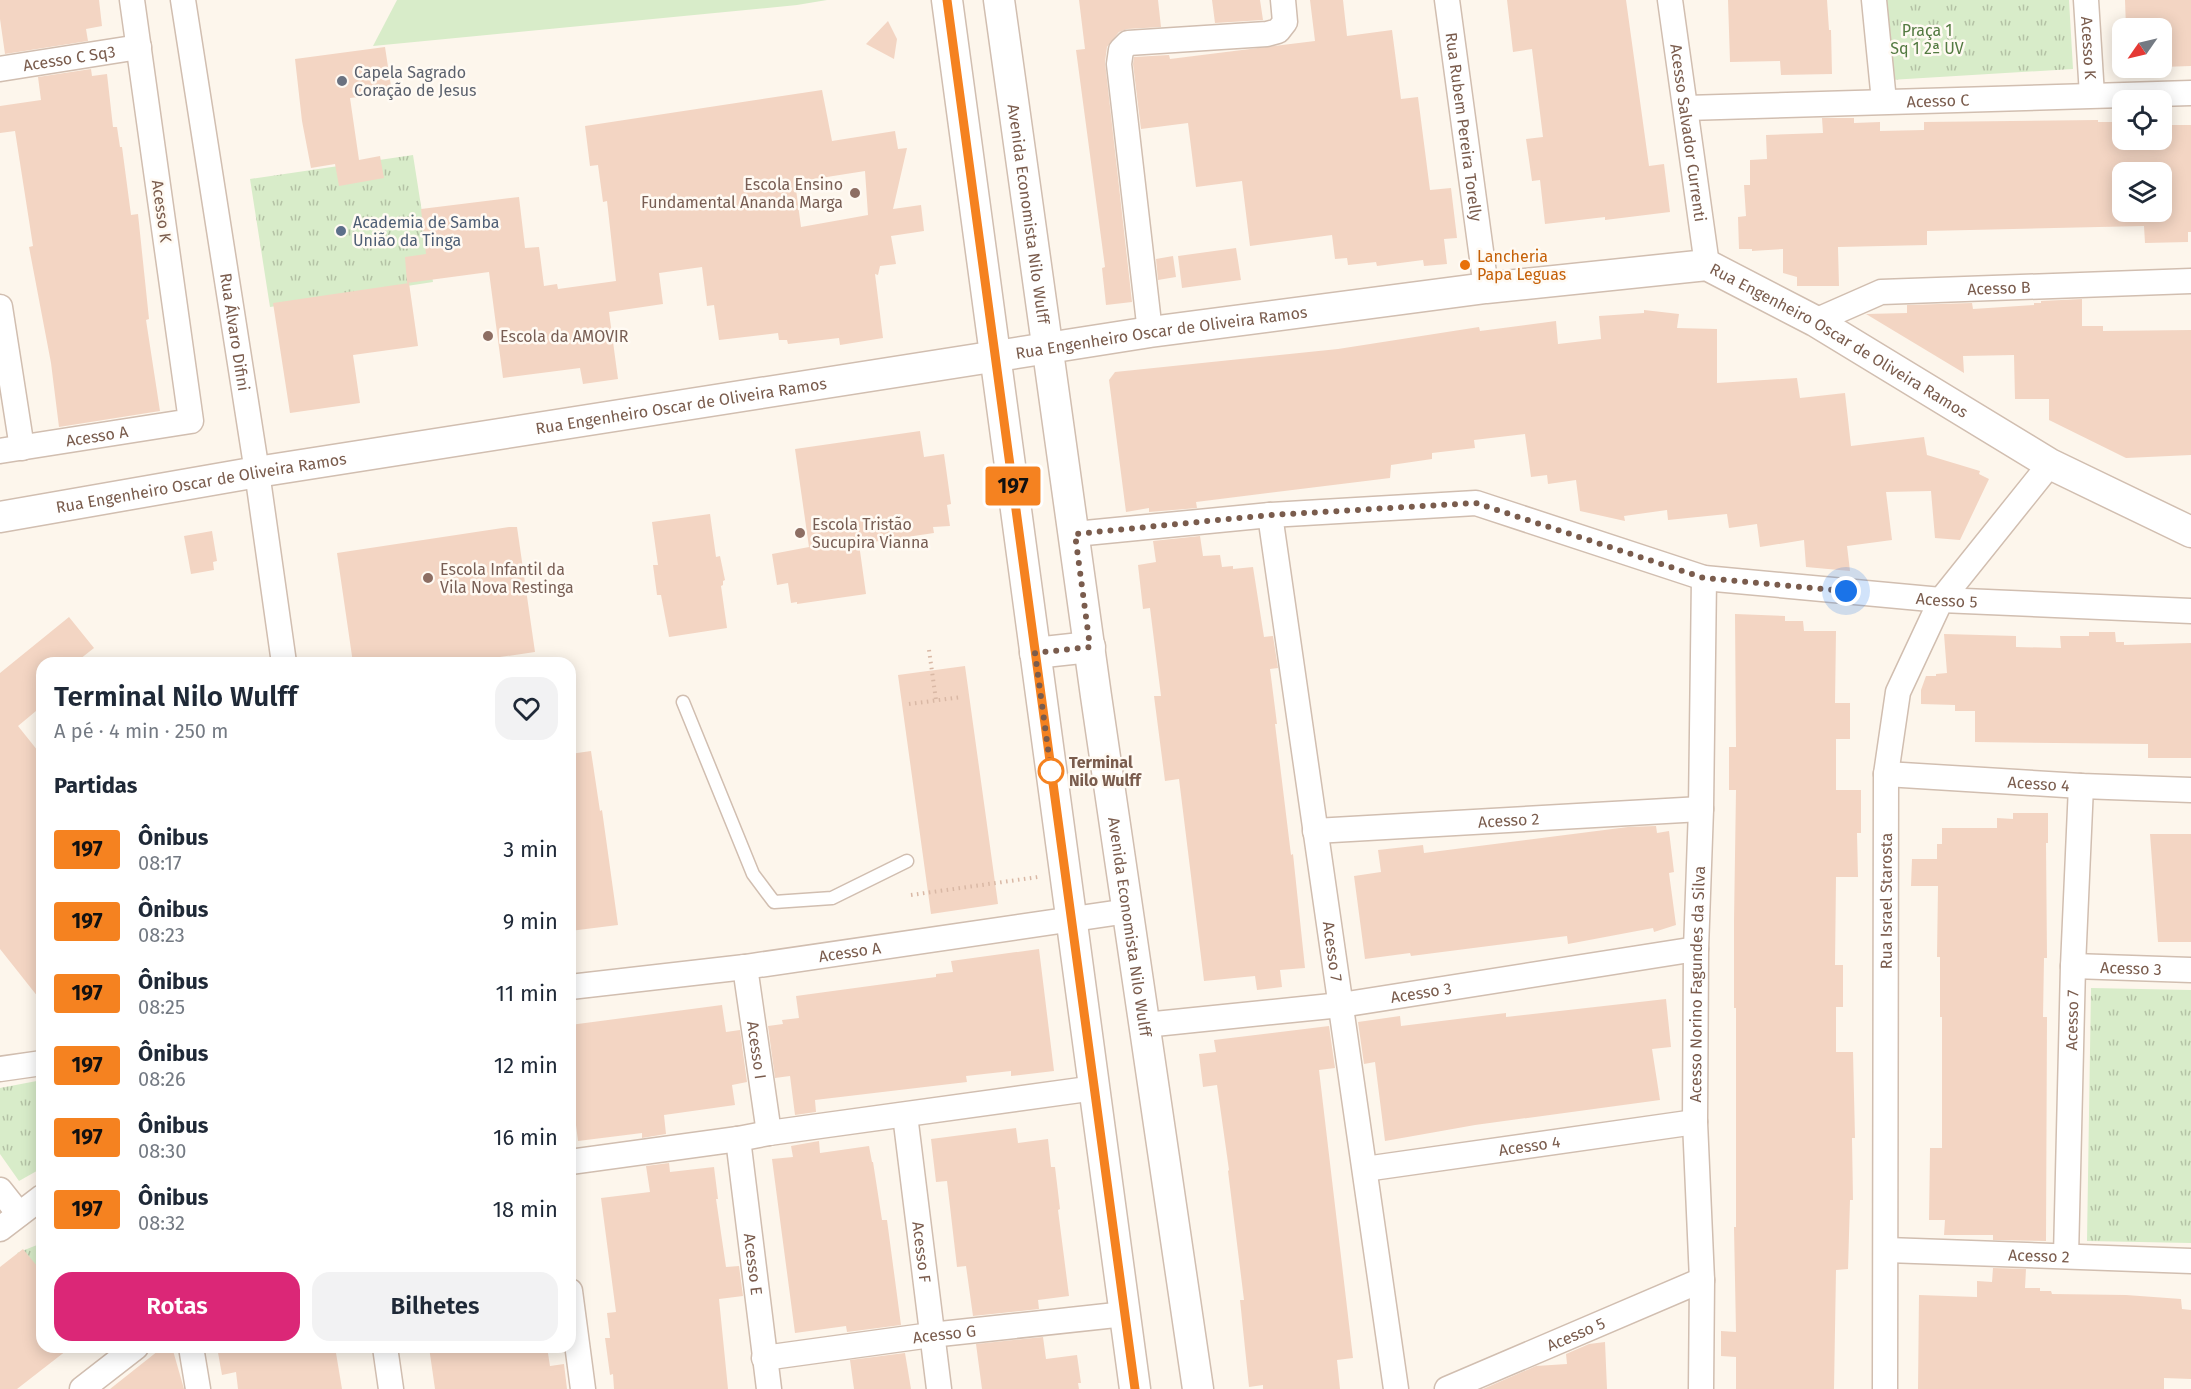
<!DOCTYPE html>
<html lang="pt">
<meta charset="utf-8">
<style>
body{margin:0;font-family:"Fira Sans",sans-serif;background:#f2f2f3;color:#1f2937;height:100vh;display:flex;flex-direction:column;font-size:22px;white-space:nowrap}
*{box-sizing:border-box;margin:0}
p{font-size:20px;color:#747a83}
.icon{flex:none;width:33px;height:33px;fill:none;stroke:currentColor;stroke-width:2;stroke-linecap:round;stroke-linejoin:round}
.map{position:relative;flex:1;overflow:hidden}
.sheet{position:absolute;left:36px;top:657px;width:540px;height:696px;display:flex;flex-direction:column;background:#fff;border-radius:18px;box-shadow:0 3px 15px #0003}
.sheet>*{flex:none}
.badge{padding:0 12px;border-radius:4px;font-size:21px;line-height:39px}
.needle{width:39px;rotate:236deg}
.controls{position:absolute;left:2112px;top:18px;display:grid;gap:12px}
.controls a{display:grid;place-items:center;width:60px;height:60px;border-radius:12px;background:#fff;box-shadow:0 3px 15px #0003;font-size:30px}
.you{position:absolute;width:30px;height:30px;margin:-15px;border:4px solid #fff;border-radius:50%;background:#1a73e8;box-shadow:0 0 0 9px #1a73e833}
.map>.badge{position:absolute;translate:-50% -50%;box-shadow:0 0 0 3px #fff}
h2{padding:0 18px;font-size:22px;line-height:54px}
.round{display:grid;place-items:center;flex:none;width:63px;height:63px;border-radius:18px;background:#f2f2f3}
.overview{display:flex;align-items:center;justify-content:space-between;height:102px;padding:0 18px}
h1{font-size:28px;font-weight:600;line-height:45px}
.cta{display:flex;gap:12px;margin-top:auto;padding:12px 18px}
.cta a{flex:1;height:69px;border-radius:18px;background:#db2777;color:#fff;font-size:24px;font-weight:600;line-height:69px;text-align:center}
.cta a+a{background:#f2f2f3;color:#1f2937}
ul{padding:0;list-style:none}
li{display:flex;align-items:center;gap:18px;height:72px;padding:0 18px}
li div{flex:1}
li b{display:block;font-size:22px}
li em{font-style:normal}
li .badge{min-width:66px;font-weight:700;text-align:center}
.map>svg:first-child{display:block}
.green{fill:#d8ecc9}
.park{fill:url(#park-tufts)}
.building{fill:#f3d5c3;fill-rule:evenodd}
.lines{fill:none;stroke-linecap:round;stroke-linejoin:round}
.service-casing{stroke:#d1beb0;stroke-width:15}
.minor-casing{stroke:#d1beb0;stroke-width:27}
.tertiary-casing{stroke:#d1beb0;stroke-width:33}
.path{stroke:#d9b8a5;stroke-width:4;stroke-dasharray:1.5 4.5;stroke-linecap:butt}
.service{stroke:#fff;stroke-width:12}
.minor{stroke:#fff;stroke-width:24}
.tertiary{stroke:#fff;stroke-width:30}
.line-casing{stroke:#fff;stroke-width:14}
.line{stroke:#f58220;stroke-width:9}
.walk{stroke:#7a5c4d;stroke-width:6;stroke-dasharray:0 10.8}
.worship-dot{fill:#6b7280;stroke:#fffaf3;stroke-width:2}
.education-dot{fill:#8d6e63;stroke:#fffaf3;stroke-width:2}
.service-dot{fill:#5c6f8a;stroke:#fffaf3;stroke-width:2}
.food-dot{fill:#e8710a;stroke:#fffaf3;stroke-width:2}
.stop-dot{fill:#fff;stroke:#f58220;stroke-width:3}
.labels{text-anchor:middle;stroke-width:5;stroke-linejoin:round;paint-order:stroke}
.park-label{font-size:16px;fill:#537a41;stroke:#fffaf3}
.street-label{font-size:16px;fill:#7a5c4d;stroke:#fffaf3}
.worship-label{font-size:16px;fill:#5b616d;stroke:#fffaf3;text-anchor:start}
.education-label{font-size:16px;fill:#785e54;stroke:#fffaf3;text-anchor:start}
.service-label{font-size:16px;fill:#4e5e75;stroke:#fffaf3;text-anchor:start}
.food-label{font-size:16px;fill:#c56008;stroke:#fffaf3;text-anchor:start}
.stop-label{font-size:16px;font-weight:bold;fill:#7a5c4d;stroke:#fffaf3;text-anchor:start}
</style>
<div class="map">
<svg width="2191" height="1389" viewBox="0 0 2191 1389">
<defs>
<pattern id="park-tufts" width="24" height="20" patternUnits="userSpaceOnUse" patternTransform="scale(1.5)"><rect width="24" height="20" fill="#d8ecc9"/><path d="M3 7l-1-3M5 7V3M7 7l1-3M15 17l-1-3M17 17v-4M19 17l1-3" fill="none" stroke="#b4c2a5"/></pattern>
</defs>
<rect width="100%" height="100%" fill="#fdf6ec"/>
<path class="green" d="M397,0H827L797,5L373,46Z"/>
<path class="park" d="M1885,0H2069L2073,69L1890,80Z
M413,155L433,282L270,307L250,179Z
M2091,988L2191,990V1243L2087,1241Z
M42,1080V1168L19,1181L0,1154V1088Z
M42,1243V1284L17,1253Z"/>
<path class="building" d="M0,0H99L102,26L86,29L88,41L5,54L0,19Z
M1079,0H1158L1161,27L1127,29L1119,32L1107,47L1105,62L1132,302L1106,305L1102,268L1105,267L1076,50L1085,49Z
M1212,0H1260L1263,20L1215,23Z
M1310,0H1343L1347,36L1392,30L1401,99L1418,97L1430,190L1451,188L1457,238L1444,239L1447,264L1424,266L1423,260L1377,266L1376,262L1348,265L1347,258L1335,259L1332,235L1250,246L1242,181L1196,187L1188,123L1141,129L1133,64L1134,57L1169,55L1170,59L1315,41Z
M1507,0H1626L1649,166L1664,164L1670,212L1605,220V217L1545,224L1540,180L1532,181L1526,139L1543,137L1532,49L1513,52Z
M1728,0H1827L1829,30H1831L1832,74L1781,75L1780,61L1730,62Z
M2125,0H2191V66L2162,67V28H2126Z
M888,21L897,39L894,59L866,44Z
M385,47L392,93L350,98L359,160L380,156L384,178L339,186L335,164L311,168L302,121L295,59Z
M91,69L92,76L107,74L113,127H117L120,147H122L131,215L138,214L149,319L146,320L160,411L59,427L51,363L29,247L33,246L15,131L0,133V106L41,100L38,77Z
M822,90L832,141L895,131L898,149L907,148L893,209L921,205L924,231L891,236L896,264L880,266L878,275L875,274L883,338L840,345L839,338L788,344L787,340H779L778,333L719,340L714,305L707,306L702,267L659,273L663,304L609,312L618,379L583,384L580,368L503,378L489,272L407,283L405,257L426,254L421,209L519,197L525,248L539,247L544,286L557,284L558,289L616,281L607,201L603,202L598,165L590,166L585,126ZM865,171L868,215L801,227L795,182Z
M1822,118H1854V123L1880,122V131L1924,130V122L2098,120V122H2122V140H2162V125H2191V232H2188V242L2145,243L2144,226L1927,231V245L1838,247L1839,286H1797V277L1783,273V249L1752,251V249H1739L1738,217L1746,216L1744,185H1750V160L1767,159L1766,135L1823,133ZM2122,172H2162V212H2122Z
M1236,248L1241,280L1182,288L1178,256Z
M1173,256L1176,277L1158,280L1156,259Z
M409,283L418,346L353,355L360,403L290,413L273,303Z
M2082,299V326H2103V331L2191,330V455L2126,458L2049,420V399H2015L2014,355L1963,356L1964,373L1866,314L1907,313V305L1972,303L1973,309L2034,305V303H2041V301Z
M1644,310L1679,314L1677,328L1717,329V383L1797,378L1800,398L1845,393L1851,446L1924,437L1927,455L1980,471L1979,474L1989,479L1960,540L1935,538L1931,491L1886,492L1892,540L1847,546L1850,571L1806,567L1804,540L1760,547L1757,524L1729,528L1727,514L1668,520L1667,510L1624,516L1625,521L1580,511L1576,480L1548,484L1547,475L1531,477L1525,434L1474,440L1475,448L1432,453V459L1391,465L1390,478L1196,502L1197,508L1149,512V508L1126,512L1109,380L1115,372L1338,349L1479,327L1480,331L1556,321L1558,344L1601,339L1599,316L1644,313Z
M920,431L924,457L944,454L951,504L947,505L950,526L933,527L934,533L859,544L866,594L797,604V602L791,603L788,583L777,585L772,554L809,547L795,449Z
M710,514L716,557L720,556L725,580L723,581V585L721,586L727,628L669,637L661,595H657L653,565H658L652,522Z
M509,527H517L535,652L459,663H419V658L385,663H353L337,553Z
M212,531L217,561L213,562L214,570L191,574L184,536Z
M1200,536L1203,556L1220,555L1222,567L1233,566V569L1253,567L1264,637L1273,636L1278,668L1270,669L1277,724H1275L1291,855L1293,854L1305,968L1280,970L1282,987L1257,990L1255,976L1204,981L1179,779L1165,781L1154,696H1161L1150,608L1143,609L1138,565L1156,562L1153,541Z
M1735,614L1785,616V621H1803L1804,631H1836L1835,703H1850V739H1836V790H1861V833H1857L1858,877H1836L1835,965H1843V1007H1836V1052H1853L1855,1138H1852L1853,1200H1850L1848,1269L1836,1270L1834,1389H1736V1357L1721,1356V1331L1736,1332L1734,1227H1736V1008H1734V921L1736,790H1729V747H1736Z
M69,617L94,648L75,663H42V706L18,726L42,756V1002L0,949V673Z
M2089,632H2115L2116,642H2124V645L2191,643V758H2148V744L1975,742V711H1955V705L1921,704V690L1926,676H1936V674L1947,673L1944,634L2016,636V647L2061,648L2060,636H2089Z
M965,666L998,904L931,914L898,675Z
M591,751L600,811L602,810L618,925L570,931V754Z
M2013,813H2048V843H2046L2047,958H2044L2043,1017H2047L2046,1241L1993,1240V1235H1944L1945,1220H1929L1930,1148H1942V1017H1940V957H1937L1938,886H1911L1912,859H1937V844H1942V828H1997V818L2013,819Z
M1656,826L1657,833L1669,831L1674,872L1669,873L1676,925L1654,932L1653,928L1568,944L1567,936L1411,956L1410,953L1365,959L1354,876L1381,872L1378,850L1423,845L1424,853L1628,827Z
M2150,834H2191V942H2158Z
M1039,949L1054,1071L1011,1076V1071L966,1076L967,1082L815,1100L816,1112L795,1115L790,1076L775,1078L768,1026L783,1024L782,1020L799,1018L796,996L936,977V974L953,972L951,961Z
M1666,999L1671,1047L1652,1049L1660,1100L1475,1125L1385,1141L1375,1062L1364,1064L1358,1022L1400,1016L1401,1026L1506,1013V1017Z
M722,1005L726,1032L740,1030L747,1082L732,1085L735,1105L664,1115L666,1134L642,1138V1133L578,1141L576,1125L570,1126V1025Z
M1329,1026L1335,1068L1319,1070L1353,1358L1337,1360L1340,1389H1263V1385L1249,1387L1240,1300H1244L1228,1171L1229,1170L1217,1085L1203,1087L1199,1054L1216,1052L1214,1040Z
M1016,1128L1018,1143L1048,1139L1051,1167H1055L1060,1209L1058,1210L1069,1296L1038,1300L1039,1309L973,1316L966,1266L957,1267L947,1181L936,1182L931,1139Z
M819,1141L820,1153L869,1146L872,1162H873L882,1220H887L901,1325L847,1332L846,1326L795,1333L772,1159L793,1157L791,1146Z
M669,1163L670,1172L714,1167L718,1199H716L726,1267L739,1266L743,1296L719,1299L728,1389H614L613,1374L610,1375L605,1338H610L607,1313L616,1312L601,1198L650,1192L646,1166Z
M23,1249L42,1272V1347H71L17,1389H0V1267Z
M1993,1268L2026,1269L2025,1288H2040V1291H2051L2052,1294L2126,1295L2181,1299L2182,1309L2191,1310V1379L2164,1378V1389H1918L1919,1295L1977,1297V1281L1992,1282Z
M1043,1337L1046,1359L1077,1355L1081,1383H1078L1079,1389H982L976,1344Z
M1605,1342L1607,1389H1483L1536,1366L1567,1364L1566,1354L1589,1344Z
M163,1347H172L184,1389H110Z
M217,1347H335L342,1389H238L236,1372L222,1375Z
M429,1347H547L550,1366L564,1364L567,1389H435Z
M905,1353L911,1389H854L850,1360Z"/>
<g class="lines">
<defs>
<path id="service" d="M683,702L753,874L774,902L832,898L907,861"/>
<g id="minor">
<path id="s1" d="M183,0L257,472L284,663"/>
<path id="s2" d="M1447,0L1486,288"/>
<path id="s3" d="M1670,0L1707,265"/>
<path d="M1874,0L1884,101"/>
<path id="s4" d="M2086,0L2092,95"/>
<path id="s5" d="M0,69L139,47"/>
<path id="s6" d="M1686,108L2191,93"/>
<path d="M0,307L22,448"/>
<path id="s7" d="M1815,321L1881,292L2191,281"/>
<path d="M1150,332L1119,64L1121,50L1128,43L1267,34L1278,31L1285,22L1283,0"/>
<path id="s8" d="M0,451L191,421L132,0"/>
<path id="s9" d="M1270,515L1396,1389"/>
<path id="s10" d="M1075,534L1270,515L1476,503L1704,578L1941,600L2191,611"/>
<path id="s11" d="M1886,774L2081,786L2191,790"/>
<path id="s12" d="M1315,831L1701,809"/>
<path id="s13" d="M2073,966L2191,970"/>
<path id="s14" d="M745,967L769,1133"/>
<path id="s15" d="M570,987L745,967L1128,911"/>
<path id="s16" d="M1145,1025L1341,1005L1696,949"/>
<path d="M0,1069L42,1063"/>
<path id="s17" d="M905,1115L939,1389"/>
<path id="s18" d="M738,1139L769,1389"/>
<path d="M570,1162L738,1139L769,1133L1095,1088"/>
<path id="s19" d="M1365,1169L1695,1122"/>
<path d="M0,1190L19,1214"/>
<path d="M0,1229L42,1197"/>
<path id="s20" d="M1887,1250L2191,1261"/>
<path id="s21" d="M2066,1256L2073,966L2081,786"/>
<path d="M570,1291L583,1389"/>
<path d="M191,1347L198,1389"/>
<path d="M385,1347L391,1389"/>
<path id="s22" d="M764,1358L931,1335L1125,1314"/>
<path d="M82,1389L136,1347"/>
<path id="s23" d="M1447,1389L1702,1280"/>
<path id="s24" d="M1701,1389L1702,1280L1695,1122L1696,949L1701,809L1704,578"/>
<path id="s25" d="M1885,1389L1886,774L1898,692L1941,600L2050,464"/>
</g>
<g id="tertiary">
<path d="M947,0L1135,1389"/>
<path id="s26" d="M999,0L1096,696L1198,1389"/>
<path id="s27" d="M0,517L257,472L1150,332L1486,288L1707,265L1815,321L2050,464L2191,532"/>
<path d="M1035,653L1090,647"/>
</g>
</defs>
<use href="#service" class="service-casing"/>
<use href="#minor" class="minor-casing"/>
<use href="#tertiary" class="tertiary-casing"/>
<path class="path" d="M929,650L936,700
M909,704L962,697
M911,895L1038,877"/>
<use href="#service" class="service"/>
<use href="#minor" class="minor"/>
<use href="#tertiary" class="tertiary"/>
</g>
<g class="lines">
<defs>
<path id="line" d="M947,0L1135,1389"/>
</defs>
<use href="#line" class="line-casing"/>
<use href="#line" class="line"/>
<path class="walk" d="M1051,771L1035,653L1090,647L1075,534L1270,515L1476,503L1704,578L1846,591"/>
</g>
<circle class="worship-dot" cx="342" cy="81" r="6"/>
<g class="education-dot">
<circle cx="855" cy="193" r="6"/>
<circle cx="488" cy="336" r="6"/>
<circle cx="800" cy="533" r="6"/>
<circle cx="428" cy="578" r="6"/>
</g>
<circle class="service-dot" cx="341" cy="231" r="6"/>
<circle class="food-dot" cx="1465" cy="265" r="6"/>
<circle class="stop-dot" cx="1051" cy="771" r="12"/>
<g class="labels">
<g class="park-label">
<text x="1927" y="36">Praça 1<tspan x="1927" dy="18">Sq 1 2ª UV</tspan></text>
</g>
<g class="street-label">
<text dy="6" stroke="none"><textPath href="#s4" startOffset="48">Acesso K</textPath></text>
<text dy="6" stroke="none"><textPath href="#s5" startOffset="70">Acesso C Sq3</textPath></text>
<text dy="6" stroke="none"><textPath href="#s6" startOffset="252">Acesso C</textPath></text>
<text dy="6" stroke="none"><textPath href="#s2" startOffset="128">Rua Rubem Pereira Torelly</textPath></text>
<text dy="6" stroke="none"><textPath href="#s3" startOffset="134">Acesso Salvador Currenti</textPath></text>
<text transform="translate(162 211) rotate(82)" y="6">Acesso K</text>
<text dy="6" stroke="none"><textPath href="#s26" startOffset="216">Avenida Economista Nilo Wulff</textPath></text>
<text dy="6" stroke="none"><textPath href="#s7" startOffset="190">Acesso B</textPath></text>
<text dy="6" stroke="none"><textPath href="#s1" startOffset="336">Rua Álvaro Difini</textPath></text>
<text dy="6" stroke="none"><textPath href="#s27" startOffset="1176">Rua Engenheiro Oscar de Oliveira Ramos</textPath></text>
<text dy="6" stroke="none"><textPath href="#s27" startOffset="1878">Rua Engenheiro Oscar de Oliveira Ramos</textPath></text>
<text dy="6" stroke="none"><textPath href="#s27" startOffset="690">Rua Engenheiro Oscar de Oliveira Ramos</textPath></text>
<text dy="6" stroke="none"><textPath href="#s8" startOffset="98">Acesso A</textPath></text>
<text dy="6" stroke="none"><textPath href="#s27" startOffset="204">Rua Engenheiro Oscar de Oliveira Ramos</textPath></text>
<text dy="6" stroke="none"><textPath href="#s10" startOffset="886">Acesso 5</textPath></text>
<text dy="6" stroke="none"><textPath href="#s11" startOffset="153">Acesso 4</textPath></text>
<text dy="6" stroke="none"><textPath href="#s12" startOffset="194">Acesso 2</textPath></text>
<text dy="6" stroke="none"><textPath href="#s25" startOffset="488">Rua Israel Starosta</textPath></text>
<text dy="6" stroke="none"><textPath href="#s26" startOffset="936">Avenida Economista Nilo Wulff</textPath></text>
<text dy="6" stroke="none"><textPath href="#s15" startOffset="282">Acesso A</textPath></text>
<text dy="6" stroke="none"><textPath href="#s9" startOffset="441">Acesso 7</textPath></text>
<text dy="6" stroke="none"><textPath href="#s13" startOffset="58">Acesso 3</textPath></text>
<text dy="6" stroke="none"><textPath href="#s24" startOffset="405">Acesso Norino Fagundes da Silva</textPath></text>
<text dy="6" stroke="none"><textPath href="#s16" startOffset="278">Acesso 3</textPath></text>
<text dy="6" stroke="none"><textPath href="#s21" startOffset="236">Acesso 7</textPath></text>
<text dy="6" stroke="none"><textPath href="#s14" startOffset="84">Acesso I</textPath></text>
<text dy="6" stroke="none"><textPath href="#s19" startOffset="166">Acesso 4</textPath></text>
<text dy="6" stroke="none"><textPath href="#s17" startOffset="138">Acesso F</textPath></text>
<text dy="6" stroke="none"><textPath href="#s20" startOffset="152">Acesso 2</textPath></text>
<text dy="6" stroke="none"><textPath href="#s18" startOffset="126">Acesso E</textPath></text>
<text dy="6" stroke="none"><textPath href="#s22" startOffset="182">Acesso G</textPath></text>
<text dy="6" stroke="none"><textPath href="#s23" startOffset="140">Acesso 5</textPath></text>
</g>
<g class="worship-label">
<text x="354" y="78">Capela Sagrado<tspan x="354" dy="18">Coração de Jesus</tspan></text>
</g>
<g class="education-label">
<text x="843" y="190" text-anchor="end">Escola Ensino<tspan x="843" dy="18">Fundamental Ananda Marga</tspan></text>
<text x="500" y="342">Escola da AMOVIR</text>
<text x="812" y="530">Escola Tristão<tspan x="812" dy="18">Sucupira Vianna</tspan></text>
<text x="440" y="575">Escola Infantil da<tspan x="440" dy="18">Vila Nova Restinga</tspan></text>
</g>
<g class="service-label">
<text x="353" y="228">Academia de Samba<tspan x="353" dy="18">União da Tinga</tspan></text>
</g>
<g class="food-label">
<text x="1477" y="262">Lancheria<tspan x="1477" dy="18">Papa Leguas</tspan></text>
</g>
<g class="stop-label">
<text x="1069" y="768">Terminal<tspan x="1069" dy="18">Nilo Wulff</tspan></text>
</g>
</g>
</svg>
<div class="controls">
<a><svg class="needle" viewBox="-14 -14 28 28"><path d="M0-13l5 13h-10z" fill="#e53935"/><path d="M0 13l5-13h-10z" fill="#747a83"/></svg></a>
<a><svg class="icon" aria-label="locate" viewBox="0 0 24 24"><circle cx="12" cy="12" r="6"/><path d="M12 2v4M12 18v4M2 12h4M18 12h4"/></svg></a>
<a><svg class="icon" aria-label="layers" viewBox="0 0 24 24"><path d="M12 4l9 5-9 5-9-5zM3 14l9 5 9-5"/></svg></a>
</div>
<div class="you" style="left:1846px;top:591px"></div>
<b class="badge" style="left:1013px;top:486px;background:#f58220;color:#111">197</b>
<section class="sheet">
<div class="overview"><div><h1>Terminal Nilo Wulff</h1><p>A pé · 4 min · 250 m</p></div><a class="round"><svg class="icon" aria-label="heart" viewBox="0 0 24 24"><path d="M12 20l-8-8c-3-5 5-10 8-4 3-6 11-1 8 4z"/></svg></a></div>
<h2>Partidas</h2>
<ul>
<li><span class="badge" style="background:#f58220;color:#111">197</span><div><b>Ônibus</b><p>08:17</p></div><em>3 min</em></li>
<li><span class="badge" style="background:#f58220;color:#111">197</span><div><b>Ônibus</b><p>08:23</p></div><em>9 min</em></li>
<li><span class="badge" style="background:#f58220;color:#111">197</span><div><b>Ônibus</b><p>08:25</p></div><em>11 min</em></li>
<li><span class="badge" style="background:#f58220;color:#111">197</span><div><b>Ônibus</b><p>08:26</p></div><em>12 min</em></li>
<li><span class="badge" style="background:#f58220;color:#111">197</span><div><b>Ônibus</b><p>08:30</p></div><em>16 min</em></li>
<li><span class="badge" style="background:#f58220;color:#111">197</span><div><b>Ônibus</b><p>08:32</p></div><em>18 min</em></li>
</ul>
<div class="cta"><a>Rotas</a><a>Bilhetes</a></div>
</section>
</div>
